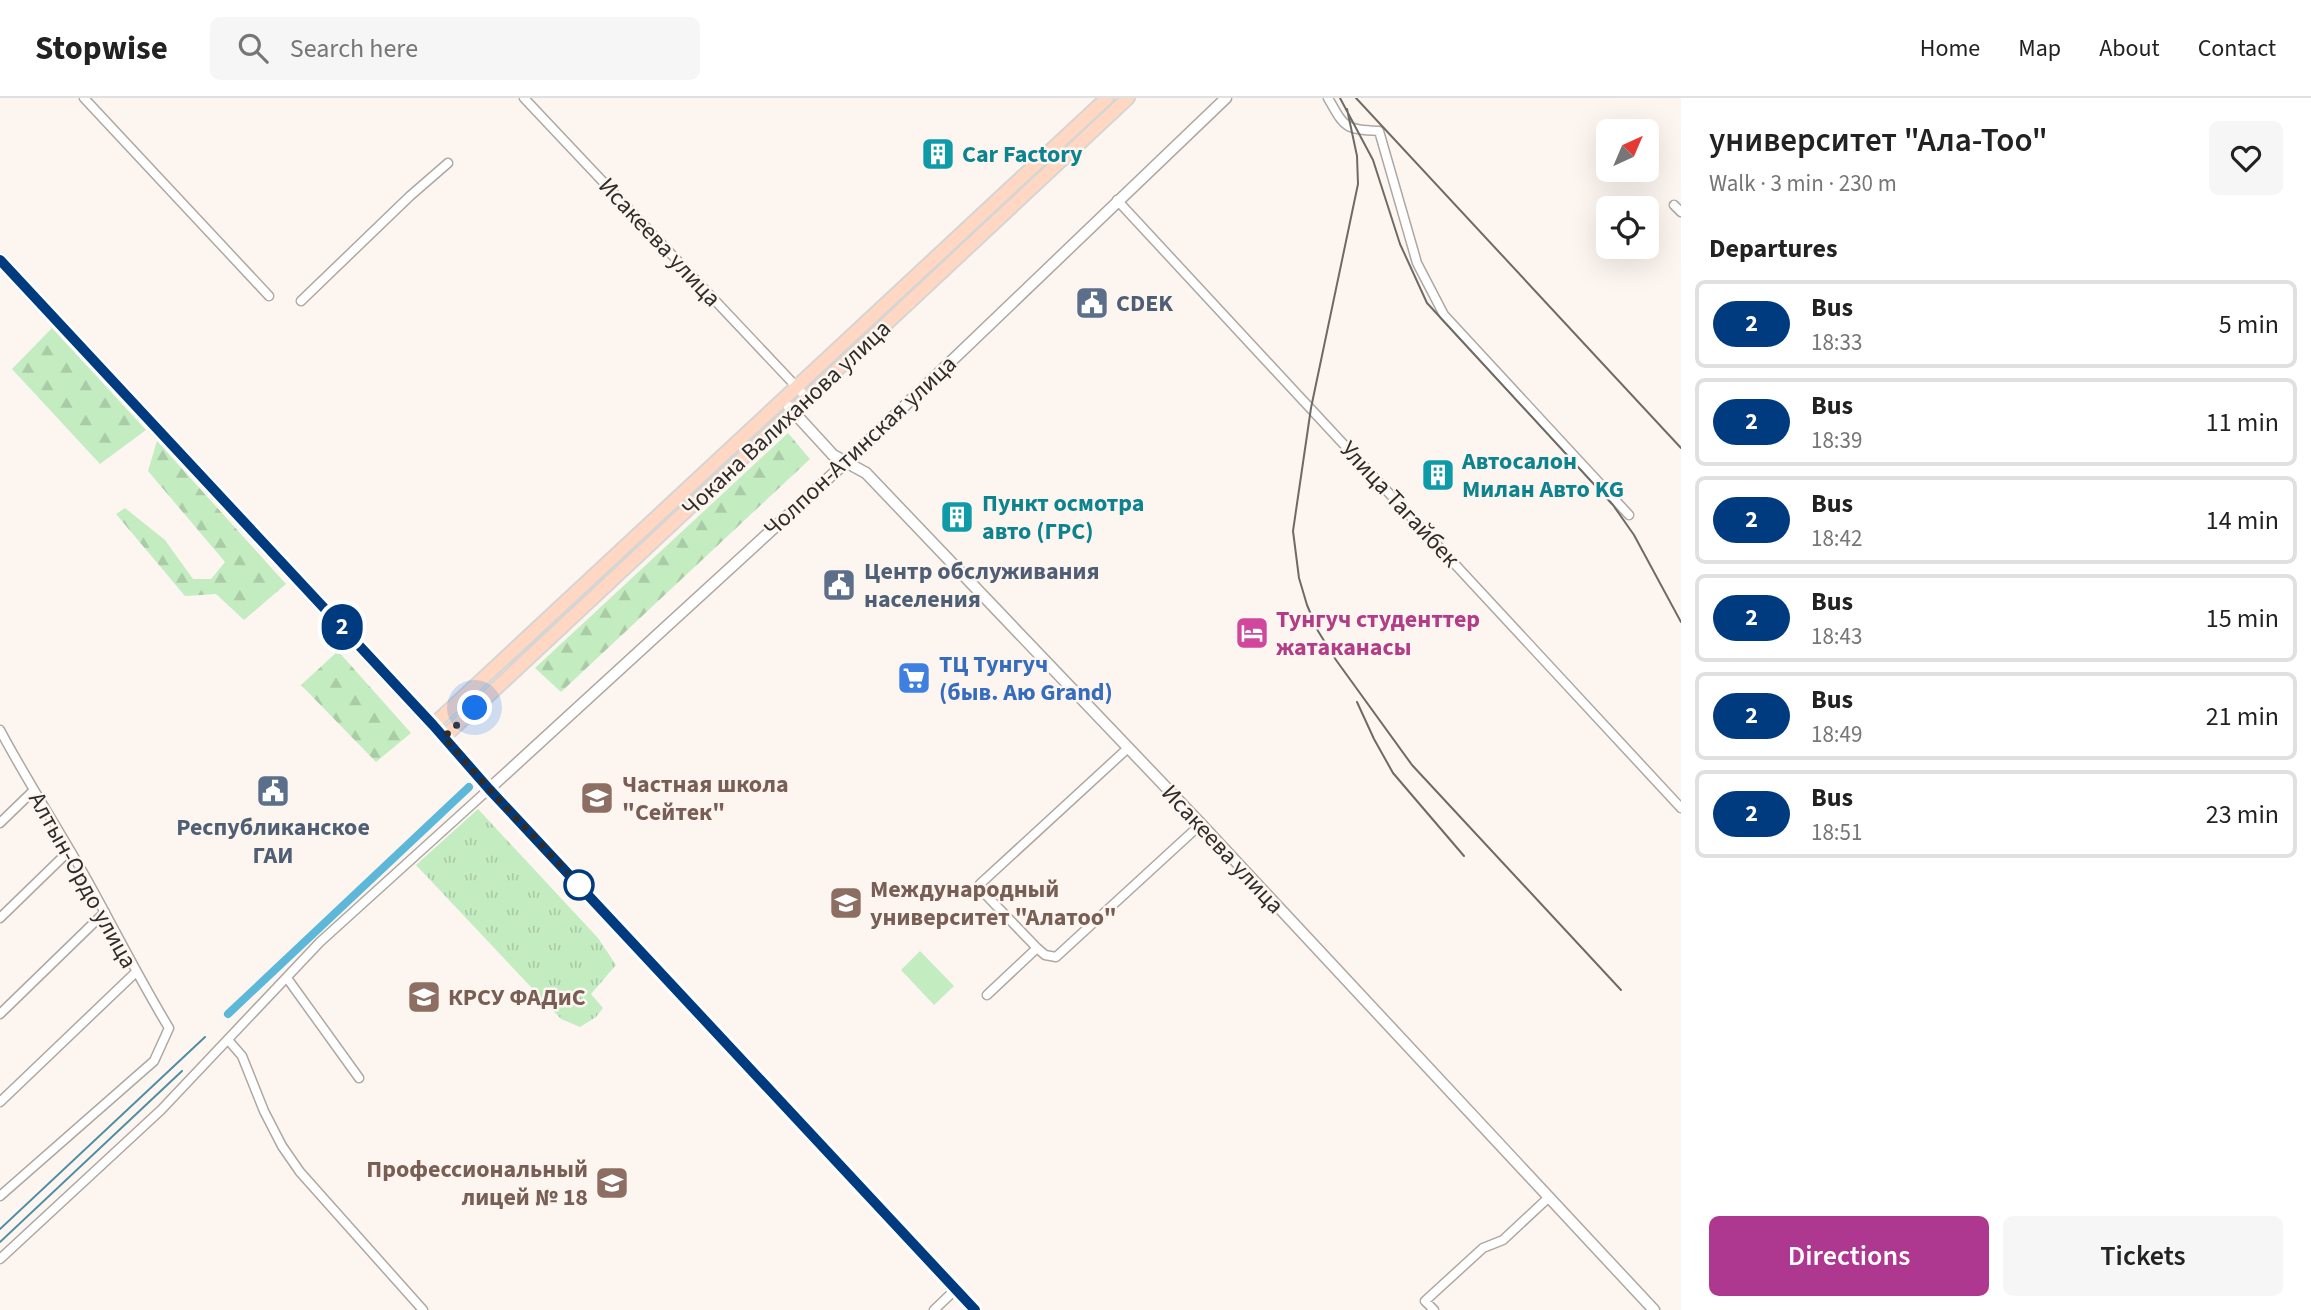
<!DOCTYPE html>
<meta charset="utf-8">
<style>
body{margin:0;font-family:"Source Sans 3",sans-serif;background:#f6f6f6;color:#222;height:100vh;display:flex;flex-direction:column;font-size:26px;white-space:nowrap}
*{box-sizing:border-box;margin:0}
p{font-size:23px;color:#767676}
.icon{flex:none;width:38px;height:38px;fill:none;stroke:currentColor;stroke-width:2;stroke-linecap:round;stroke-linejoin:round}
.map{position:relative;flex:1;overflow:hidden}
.details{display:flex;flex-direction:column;background:#fff;width:630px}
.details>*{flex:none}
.badge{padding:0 14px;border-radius:23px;font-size:24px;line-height:46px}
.needle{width:46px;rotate:44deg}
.tools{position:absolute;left:1596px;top:21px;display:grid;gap:14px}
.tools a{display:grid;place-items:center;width:63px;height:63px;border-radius:10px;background:#fff;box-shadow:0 7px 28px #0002;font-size:35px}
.you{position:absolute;width:35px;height:35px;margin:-18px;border:5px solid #fff;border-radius:50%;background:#1a73e8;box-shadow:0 0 0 10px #1a73e833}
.map>.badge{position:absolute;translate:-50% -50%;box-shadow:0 0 0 4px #fff}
h2{padding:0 28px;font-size:26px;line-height:63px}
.round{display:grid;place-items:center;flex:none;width:74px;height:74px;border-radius:10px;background:#f6f6f6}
.summary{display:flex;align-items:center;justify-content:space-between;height:119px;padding:0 28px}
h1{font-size:33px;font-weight:600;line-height:52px}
.cta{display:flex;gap:14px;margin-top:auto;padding:14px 28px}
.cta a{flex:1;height:80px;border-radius:10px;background:#ae388f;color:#fff;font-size:28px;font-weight:600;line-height:80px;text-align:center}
.cta a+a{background:#f6f6f6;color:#222}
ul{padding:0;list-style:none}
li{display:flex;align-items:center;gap:21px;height:88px;margin:0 14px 10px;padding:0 14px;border:4px solid #e0e0e0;border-radius:10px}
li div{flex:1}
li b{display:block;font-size:26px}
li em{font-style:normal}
li .badge{min-width:77px;font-weight:700;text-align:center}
header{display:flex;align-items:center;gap:42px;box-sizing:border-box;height:98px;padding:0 35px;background:#fff;border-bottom:2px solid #e0e0e0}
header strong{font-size:33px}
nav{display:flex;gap:38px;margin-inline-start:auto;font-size:24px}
.search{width:490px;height:63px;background:#f6f6f6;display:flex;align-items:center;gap:18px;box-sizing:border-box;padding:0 24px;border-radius:10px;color:#767676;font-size:26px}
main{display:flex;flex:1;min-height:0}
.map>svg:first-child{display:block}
.grass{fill:url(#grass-tufts)}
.forest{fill:url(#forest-firs)}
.pitch{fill:#c4ecc1}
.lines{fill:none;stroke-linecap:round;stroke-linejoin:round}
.stream{stroke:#4e8da4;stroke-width:2}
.canal{stroke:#5cb7d8;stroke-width:8}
.minor-casing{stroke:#aea7a2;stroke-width:11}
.tertiary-casing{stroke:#aea7a2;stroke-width:13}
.secondary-casing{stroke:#aea7a2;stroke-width:14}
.primary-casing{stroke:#d5d5d4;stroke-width:16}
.minor{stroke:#fff;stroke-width:8}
.tertiary{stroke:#fff;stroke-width:10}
.secondary{stroke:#ffebe1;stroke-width:10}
.primary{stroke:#ffd7c3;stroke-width:12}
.rail{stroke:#6e6a66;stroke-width:2}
.line-casing{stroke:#fff;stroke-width:16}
.line{stroke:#003b80;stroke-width:10}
.walk{stroke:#2f2c2a;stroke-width:7;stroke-dasharray:0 12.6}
.stop-dot{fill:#fff;stroke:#003b80;stroke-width:3.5}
.labels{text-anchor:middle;stroke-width:5;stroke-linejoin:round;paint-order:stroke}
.culture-label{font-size:24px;font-weight:bold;fill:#0d838f;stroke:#fdf6f0;text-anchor:start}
.street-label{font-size:24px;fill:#2f2c2a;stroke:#fdf6f0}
.service-label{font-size:24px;font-weight:bold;fill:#4e5e75;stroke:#fdf6f0;text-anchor:start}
.hotel-label{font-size:24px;font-weight:bold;fill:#b23c85;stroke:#fdf6f0;text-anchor:start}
.shop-label{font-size:24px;font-weight:bold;fill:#366cbe;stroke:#fdf6f0;text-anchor:start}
.education-label{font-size:24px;font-weight:bold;fill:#785e54;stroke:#fdf6f0;text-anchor:start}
</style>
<header>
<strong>Stopwise</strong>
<div class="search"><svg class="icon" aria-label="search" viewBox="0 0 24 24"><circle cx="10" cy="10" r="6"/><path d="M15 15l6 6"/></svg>Search here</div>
<nav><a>Home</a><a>Map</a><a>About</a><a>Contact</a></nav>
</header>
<main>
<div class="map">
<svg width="1681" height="1212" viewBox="0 0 1681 1212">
<defs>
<pattern id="grass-tufts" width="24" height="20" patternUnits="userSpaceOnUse" patternTransform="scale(1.75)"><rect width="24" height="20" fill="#c4ecc1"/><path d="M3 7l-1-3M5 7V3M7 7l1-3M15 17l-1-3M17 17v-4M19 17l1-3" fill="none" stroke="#a9cba6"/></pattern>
<pattern id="forest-firs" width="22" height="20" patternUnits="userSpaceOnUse" patternTransform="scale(1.75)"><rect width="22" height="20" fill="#c4ecc1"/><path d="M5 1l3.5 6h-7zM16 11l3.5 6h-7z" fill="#a9cba6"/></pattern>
</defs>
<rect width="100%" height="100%" fill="#fdf6f0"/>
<path class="grass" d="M478,711L598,840L616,867L591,896L603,910L596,919L580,929L561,921L416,767Z"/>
<path class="forest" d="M52,230L146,332L100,366L12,271Z
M788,335L810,361L561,594L535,570Z
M157,343L286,486L244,522L216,496L185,498L116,416L125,410L165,442L193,481H211L225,464L148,373Z
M338,553L411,635L376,664L301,587Z"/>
<path class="pitch" d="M920,853L954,888L934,907L901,872Z"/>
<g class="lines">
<path class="stream" d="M0,1131L205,939
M0,1144L182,973"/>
<path class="canal" d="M228,916L469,689"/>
<defs>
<path id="minor" d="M84,0L269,198
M524,0L807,300
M1328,0C1345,30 1344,31 1379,33L1417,165L1444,217L1629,417
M1117,102L1681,710
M1674,107L1681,114
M301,203L410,98L448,65
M0,632C27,683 58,730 86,780C114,830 139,881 169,930L154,963L0,1098
M1128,650L980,786L984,795L1037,850L1045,857L1056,859L1201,726
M0,725L33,693
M0,820L70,752
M287,880L359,980
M987,897L1037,850
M0,916L105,814
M229,943L242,958L264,1013L282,1048L300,1074L423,1212
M0,1004L135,875
M0,1161L161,1012L320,844L489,691
M934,1212L956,1191
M1434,1212L1425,1203L1483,1150L1503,1142L1548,1100"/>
<path id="tertiary" d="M789,309L833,357L866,375L1201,726L1654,1212
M489,691L846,364L1226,0"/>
<path id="secondary" d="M444,639L489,691L975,1212"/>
<path id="primary" d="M0,162L444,639L1128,0
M433,627L1107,0"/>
</defs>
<use href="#minor" class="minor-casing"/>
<use href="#tertiary" class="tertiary-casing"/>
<use href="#secondary" class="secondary-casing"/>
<use href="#primary" class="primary-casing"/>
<use href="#minor" class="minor"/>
<use href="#tertiary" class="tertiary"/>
<use href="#secondary" class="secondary"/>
<use href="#primary" class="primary"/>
<path class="rail" d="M1340,0L1373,62L1400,146L1427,205L1613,407L1634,437L1681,524
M1356,0L1681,350
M1347,11L1357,58L1358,86L1311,310L1293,433L1299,480L1307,507L1318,533L1336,562L1412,667L1621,892
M1357,604L1374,641L1393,675L1464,758"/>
</g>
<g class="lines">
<defs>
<path id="line" d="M0,162L433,627L489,691L975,1212"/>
</defs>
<use href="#line" class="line-casing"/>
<use href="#line" class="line"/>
<path class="walk" d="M475,610L444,639L489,691L579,787"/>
</g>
<defs>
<symbol id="building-square" viewBox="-11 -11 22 22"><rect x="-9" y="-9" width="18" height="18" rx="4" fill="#0f9aa8" stroke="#fdf6f0"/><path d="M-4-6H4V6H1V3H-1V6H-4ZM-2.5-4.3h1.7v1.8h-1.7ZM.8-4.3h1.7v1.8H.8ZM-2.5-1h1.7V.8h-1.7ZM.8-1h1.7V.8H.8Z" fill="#fff"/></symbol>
<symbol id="civic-square" viewBox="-11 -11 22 22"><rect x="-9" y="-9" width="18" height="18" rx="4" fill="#5c6f8a" stroke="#fdf6f0"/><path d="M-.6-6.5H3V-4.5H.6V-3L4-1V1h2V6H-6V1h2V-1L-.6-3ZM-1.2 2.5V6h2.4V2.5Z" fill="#fff"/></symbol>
<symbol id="hotel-square" viewBox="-11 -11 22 22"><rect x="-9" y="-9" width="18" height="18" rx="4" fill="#d1479c" stroke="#fdf6f0"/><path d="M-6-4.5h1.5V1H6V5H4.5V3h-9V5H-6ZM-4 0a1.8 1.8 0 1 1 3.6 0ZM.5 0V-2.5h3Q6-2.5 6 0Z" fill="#fff"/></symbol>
<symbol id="supermarket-square" viewBox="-11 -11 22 22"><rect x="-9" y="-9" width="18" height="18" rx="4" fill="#3f7fe0" stroke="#fdf6f0"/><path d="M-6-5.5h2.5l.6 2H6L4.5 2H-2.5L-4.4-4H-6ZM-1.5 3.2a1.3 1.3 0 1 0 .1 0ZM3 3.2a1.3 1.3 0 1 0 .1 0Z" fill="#fff"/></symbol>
<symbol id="school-square" viewBox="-11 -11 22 22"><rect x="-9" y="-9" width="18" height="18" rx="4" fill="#8d6e63" stroke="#fdf6f0"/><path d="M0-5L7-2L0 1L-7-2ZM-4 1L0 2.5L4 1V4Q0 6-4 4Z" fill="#fff"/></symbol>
<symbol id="university-square" viewBox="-11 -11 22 22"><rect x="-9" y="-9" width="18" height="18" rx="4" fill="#8d6e63" stroke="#fdf6f0"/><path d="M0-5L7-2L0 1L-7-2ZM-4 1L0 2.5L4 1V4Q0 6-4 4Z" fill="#fff"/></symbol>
</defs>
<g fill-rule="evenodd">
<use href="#building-square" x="919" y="37" width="38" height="38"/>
<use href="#civic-square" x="1073" y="186" width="38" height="38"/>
<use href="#building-square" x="1419" y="358" width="38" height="38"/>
<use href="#building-square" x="938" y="400" width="38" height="38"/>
<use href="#civic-square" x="820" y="468" width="38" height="38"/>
<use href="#hotel-square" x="1233" y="516" width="38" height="38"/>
<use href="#supermarket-square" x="895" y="561" width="38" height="38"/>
<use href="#civic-square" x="254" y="674" width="38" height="38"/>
<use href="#school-square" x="578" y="681" width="38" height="38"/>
<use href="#university-square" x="827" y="786" width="38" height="38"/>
<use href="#university-square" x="405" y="880" width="38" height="38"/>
<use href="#university-square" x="593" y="1066" width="38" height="38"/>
</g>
<circle class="stop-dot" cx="579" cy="787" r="14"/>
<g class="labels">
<g class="culture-label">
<text x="962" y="64">Car Factory</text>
<text x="1462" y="371">Автосалон<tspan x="1462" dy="28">Милан Авто KG</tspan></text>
<text x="982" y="413">Пункт осмотра<tspan x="982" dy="28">авто (ГРС)</tspan></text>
</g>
<g class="street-label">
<text transform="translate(660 144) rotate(47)" y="8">Исакеева улица</text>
<text transform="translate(786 320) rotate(-43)" y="8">Чокана Валиханова улица</text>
<text transform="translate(860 348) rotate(-43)" y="8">Чолпон-Атинская улица</text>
<text transform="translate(1400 406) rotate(47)" y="8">Улица Тагайбек</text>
<text transform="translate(1223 751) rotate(47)" y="8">Исакеева улица</text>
<text transform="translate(83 782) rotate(61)" y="8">Алтын-Ордо улица</text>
</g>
<g class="service-label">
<text x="1116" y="213">CDEK</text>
<text x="864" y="481">Центр обслуживания<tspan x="864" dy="28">населения</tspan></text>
<text x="273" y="737" text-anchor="middle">Республиканское<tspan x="273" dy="28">ГАИ</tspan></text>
</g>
<g class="hotel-label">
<text x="1276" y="529">Тунгуч студенттер<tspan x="1276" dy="28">жатаканасы</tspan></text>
</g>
<g class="shop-label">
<text x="939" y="574">ТЦ Тунгуч<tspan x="939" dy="28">(быв. Аю Grand)</tspan></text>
</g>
<g class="education-label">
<text x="622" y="694">Частная школа<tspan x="622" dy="28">"Сейтек"</tspan></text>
<text x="870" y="799">Международный<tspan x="870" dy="28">университет "Алатоо"</tspan></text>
<text x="448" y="907">КРСУ ФАДиС</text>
<text x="588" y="1079" text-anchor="end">Профессиональный<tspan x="588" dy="28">лицей № 18</tspan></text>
</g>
</g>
</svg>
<div class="tools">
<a><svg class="needle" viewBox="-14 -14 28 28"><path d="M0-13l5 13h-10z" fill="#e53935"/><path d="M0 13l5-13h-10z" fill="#767676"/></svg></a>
<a><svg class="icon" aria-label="locate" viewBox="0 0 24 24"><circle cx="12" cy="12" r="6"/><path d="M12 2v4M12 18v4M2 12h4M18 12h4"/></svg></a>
</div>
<div class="you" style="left:475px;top:610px"></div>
<b class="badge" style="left:342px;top:529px;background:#003b80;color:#fff">2</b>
</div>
<section class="details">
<div class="summary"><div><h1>университет &quot;Ала-Тоо&quot;</h1><p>Walk · 3 min · 230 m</p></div><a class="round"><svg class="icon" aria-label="heart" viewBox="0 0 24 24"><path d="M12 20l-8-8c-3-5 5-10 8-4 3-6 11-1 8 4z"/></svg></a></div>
<h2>Departures</h2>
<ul>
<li><span class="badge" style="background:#003b80;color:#fff">2</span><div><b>Bus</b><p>18:33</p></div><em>5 min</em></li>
<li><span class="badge" style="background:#003b80;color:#fff">2</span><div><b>Bus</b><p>18:39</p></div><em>11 min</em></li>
<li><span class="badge" style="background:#003b80;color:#fff">2</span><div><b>Bus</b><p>18:42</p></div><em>14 min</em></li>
<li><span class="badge" style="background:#003b80;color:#fff">2</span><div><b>Bus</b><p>18:43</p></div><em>15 min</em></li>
<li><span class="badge" style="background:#003b80;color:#fff">2</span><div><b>Bus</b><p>18:49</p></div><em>21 min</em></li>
<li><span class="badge" style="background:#003b80;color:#fff">2</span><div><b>Bus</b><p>18:51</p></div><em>23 min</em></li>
</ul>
<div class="cta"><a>Directions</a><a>Tickets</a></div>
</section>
</main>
